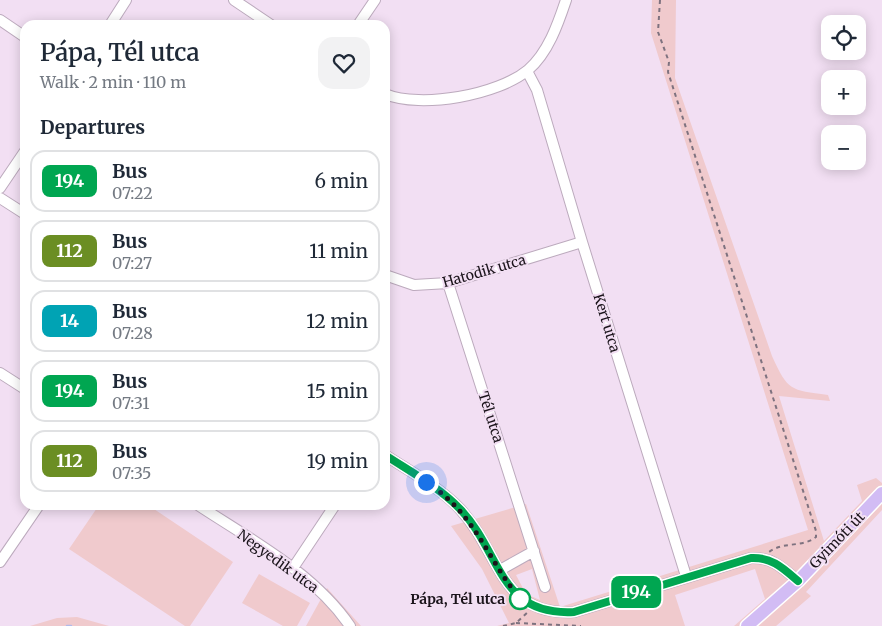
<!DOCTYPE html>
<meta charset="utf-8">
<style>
body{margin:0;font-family:Merriweather,serif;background:#f2f2f3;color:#1f2937;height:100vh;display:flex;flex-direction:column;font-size:19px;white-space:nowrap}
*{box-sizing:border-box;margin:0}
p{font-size:16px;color:#747a83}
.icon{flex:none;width:28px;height:28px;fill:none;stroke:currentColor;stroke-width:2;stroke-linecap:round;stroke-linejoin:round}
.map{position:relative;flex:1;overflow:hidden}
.side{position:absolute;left:20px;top:20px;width:370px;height:490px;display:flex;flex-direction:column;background:#fff;border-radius:15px;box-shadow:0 2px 12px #0003}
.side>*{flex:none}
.badge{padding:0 10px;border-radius:8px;font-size:18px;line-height:32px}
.fabs{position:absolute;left:821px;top:15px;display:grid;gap:10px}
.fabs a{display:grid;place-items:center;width:45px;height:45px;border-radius:10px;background:#fff;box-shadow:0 2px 12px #0003;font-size:25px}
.you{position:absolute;width:25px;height:25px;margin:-12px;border:4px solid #fff;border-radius:50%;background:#1a73e8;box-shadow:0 0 0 8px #1a73e833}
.map>.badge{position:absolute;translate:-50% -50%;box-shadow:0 0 0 2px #fff}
h2{padding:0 20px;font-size:19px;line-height:45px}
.round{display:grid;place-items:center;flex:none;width:52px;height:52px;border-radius:15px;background:#f2f2f3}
.headline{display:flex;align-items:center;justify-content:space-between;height:85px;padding:0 20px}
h1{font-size:24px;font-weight:600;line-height:38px}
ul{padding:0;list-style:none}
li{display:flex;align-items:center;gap:15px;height:62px;margin:0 10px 8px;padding:0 10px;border:2px solid #e0e1e3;border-radius:15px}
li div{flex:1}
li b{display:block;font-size:19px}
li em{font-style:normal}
li .badge{min-width:55px;font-weight:700;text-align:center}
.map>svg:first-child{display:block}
.green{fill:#f0cacd;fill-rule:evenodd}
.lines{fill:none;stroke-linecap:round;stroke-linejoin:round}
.stream{stroke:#b2bae9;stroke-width:2.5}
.minor-casing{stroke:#bcaabd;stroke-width:12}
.major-casing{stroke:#fff;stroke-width:15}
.path{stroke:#7e727f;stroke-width:2;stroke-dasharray:4 4;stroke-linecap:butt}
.minor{stroke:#fff;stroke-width:10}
.major{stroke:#d2bcf4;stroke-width:12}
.line-casing{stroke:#fff;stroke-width:11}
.line{stroke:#00a651;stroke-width:8}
.walk{stroke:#1b141b;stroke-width:5;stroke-dasharray:0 9}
.stop-dot{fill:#fff;stroke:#00a651;stroke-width:2.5}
.labels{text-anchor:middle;stroke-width:4;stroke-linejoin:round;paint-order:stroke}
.street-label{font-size:14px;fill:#1b141b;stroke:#f2dff3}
.stop-label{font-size:14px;font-weight:bold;fill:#1b141b;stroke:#f2dff3;text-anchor:end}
</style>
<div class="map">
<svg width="882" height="626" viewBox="0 0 882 626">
<rect width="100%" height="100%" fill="#f2dff3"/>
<path class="green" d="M652,0H676L675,78L772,356C788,391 790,390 828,395L830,401L779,396L824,541L862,501L857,485L876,478L882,483V510L806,592L811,596L776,626H734L765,599L755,569L675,595L685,626H497L509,623L482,569L451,526L526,504L560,607L808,530L651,33ZM532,569L540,600L526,594L516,575Z
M99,505H148L233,562L190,626H185L69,549Z
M259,574L310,603L297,626H283L242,603Z
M327,588L361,626H306Z
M77,617L109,626H30L57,618Z"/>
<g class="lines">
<path class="stream" d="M67,626H71"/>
<defs>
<path id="minor" d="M234,0L271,25
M0,20L25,37
M110,25L126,0
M358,25L375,0
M527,71L537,90L582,242L686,576
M385,94C421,109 498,95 528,70C548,53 558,24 566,0
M0,188L25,151
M0,198L25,214
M385,275L414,285L448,283L582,242
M448,283L545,587
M0,373L25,389
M385,455C411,472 439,487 460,509C501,553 499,616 574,612L751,558C772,557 783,568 798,581
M198,505C251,540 314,573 350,626
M0,562L39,505
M293,568L335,505
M500,570L534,551"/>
<path id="major" d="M747,626L798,581L882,493"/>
</defs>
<use href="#minor" class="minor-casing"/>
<use href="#major" class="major-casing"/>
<path class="path" d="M660,0L658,32L669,62L668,72L816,531V537C802,548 784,541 769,552
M516,623L581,626
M503,626L516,623L528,612"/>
<use href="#minor" class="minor"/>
<use href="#major" class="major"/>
</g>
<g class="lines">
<defs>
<path id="line" d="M385,455C411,472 439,487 460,509C502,553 498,616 574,612L751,558C772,557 783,568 798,581"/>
</defs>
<use href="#line" class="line-casing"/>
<use href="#line" class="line"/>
<path class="walk" d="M426,482C475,513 486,557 520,599"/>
</g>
<circle class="stop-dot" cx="520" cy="599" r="10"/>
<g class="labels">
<g class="street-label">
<text transform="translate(484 271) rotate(-16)" y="5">Hatodik utca</text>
<text transform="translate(607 323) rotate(73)" y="5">Kert utca</text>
<text transform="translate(491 417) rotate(72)" y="5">Tél utca</text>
<text transform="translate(837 540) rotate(-46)" y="5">Gyimóti út</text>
<text transform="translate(278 561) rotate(36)" y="5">Negyedik utca</text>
</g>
<g class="stop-label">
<text x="505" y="604">Pápa, Tél utca</text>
</g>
</g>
</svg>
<div class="fabs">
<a><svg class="icon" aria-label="locate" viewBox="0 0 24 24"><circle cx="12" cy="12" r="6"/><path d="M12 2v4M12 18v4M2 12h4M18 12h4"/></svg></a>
<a>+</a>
<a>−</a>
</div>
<div class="you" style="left:426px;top:482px"></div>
<b class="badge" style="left:636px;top:592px;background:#00a651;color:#fff">194</b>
<section class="side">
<div class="headline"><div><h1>Pápa, Tél utca</h1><p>Walk · 2 min · 110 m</p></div><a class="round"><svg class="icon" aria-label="heart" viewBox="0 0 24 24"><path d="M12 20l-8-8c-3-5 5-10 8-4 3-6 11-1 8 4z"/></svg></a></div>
<h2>Departures</h2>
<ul>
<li><span class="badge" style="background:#00a651;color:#fff">194</span><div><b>Bus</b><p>07:22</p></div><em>6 min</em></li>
<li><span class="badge" style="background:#6b8e23;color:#fff">112</span><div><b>Bus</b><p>07:27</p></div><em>11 min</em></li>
<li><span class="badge" style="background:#00a3b4;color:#fff">14</span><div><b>Bus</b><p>07:28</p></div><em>12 min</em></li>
<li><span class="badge" style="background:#00a651;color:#fff">194</span><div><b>Bus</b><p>07:31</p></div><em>15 min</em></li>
<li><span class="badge" style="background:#6b8e23;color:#fff">112</span><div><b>Bus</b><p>07:35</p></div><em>19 min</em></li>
</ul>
</section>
</div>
